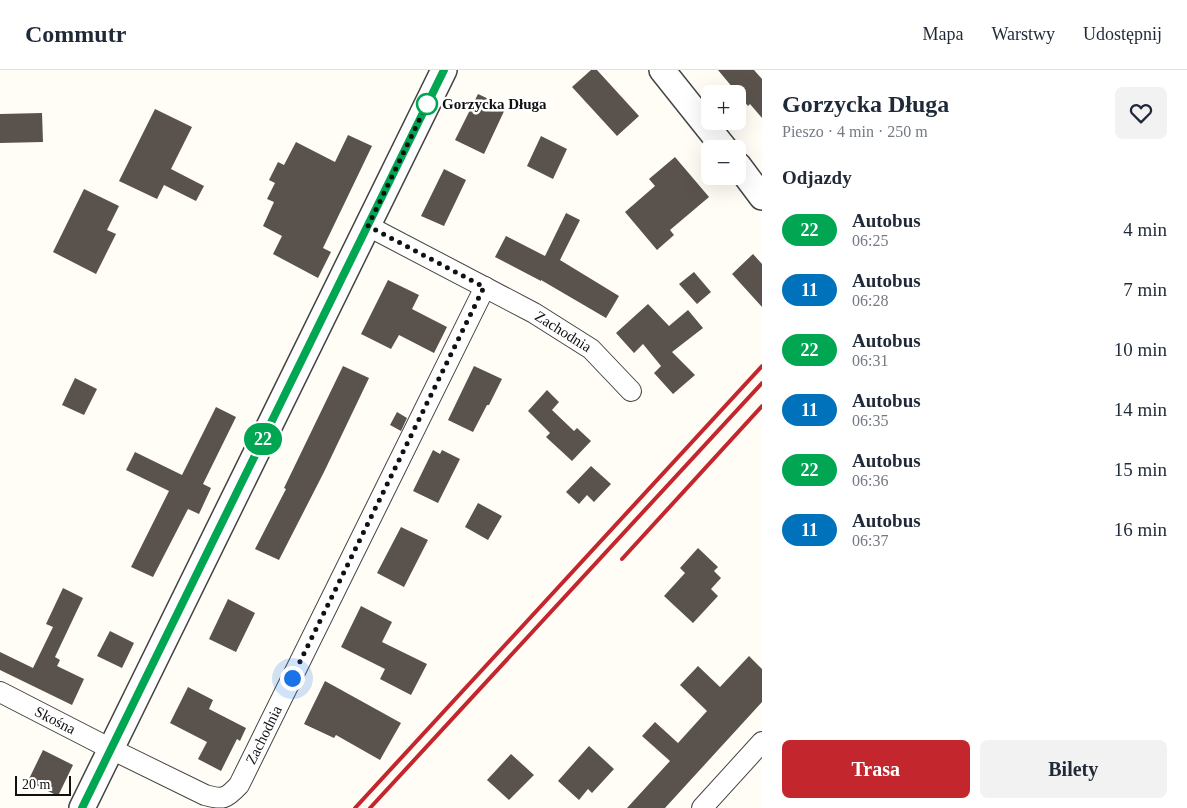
<!DOCTYPE html>
<html lang="pl">
<meta charset="utf-8">
<style>
body{margin:0;font-family:Georgia,serif;background:#f2f2f3;color:#1f2937;height:100vh;display:flex;flex-direction:column;font-size:19px;white-space:nowrap}
*{box-sizing:border-box;margin:0}
p{font-size:16px;color:#747a83}
.icon{flex:none;width:28px;height:28px;fill:none;stroke:currentColor;stroke-width:2;stroke-linecap:round;stroke-linejoin:round}
.map{position:relative;flex:1;overflow:hidden}
.side{display:flex;flex-direction:column;background:#fff;width:425px}
.side>*{flex:none}
.badge{padding:0 10px;border-radius:16px;font-size:18px;line-height:32px}
.fabs{position:absolute;left:701px;top:15px;display:grid;gap:10px}
.fabs a{display:grid;place-items:center;width:45px;height:45px;border-radius:8px;background:#fff;box-shadow:0 5px 20px #0002;font-size:25px}
.scale{position:absolute;left:15px;bottom:12px;width:56px;box-sizing:border-box;padding-left:5px;border:2px solid #111;border-top:0;font-size:14px;line-height:18px;white-space:nowrap;color:#111;-webkit-text-stroke:4px #fff;paint-order:stroke}
.you{position:absolute;width:25px;height:25px;margin:-12px;border:4px solid #fff;border-radius:50%;background:#1a73e8;box-shadow:0 0 0 8px #1a73e833}
.map>.badge{position:absolute;translate:-50% -50%;box-shadow:0 0 0 2px #fff}
h2{padding:0 20px;font-size:19px;line-height:45px}
.round{display:grid;place-items:center;flex:none;width:52px;height:52px;border-radius:8px;background:#f2f2f3}
.summary{display:flex;align-items:center;justify-content:space-between;height:85px;padding:0 20px}
h1{font-size:24px;font-weight:700;line-height:38px}
.button{display:flex;gap:10px;margin-top:auto;padding:10px 20px}
.button a{flex:1;height:58px;border-radius:8px;background:#c4262e;color:#fff;font-size:20px;font-weight:700;line-height:58px;text-align:center}
.button a+a{background:#f2f2f3;color:#1f2937}
ul{padding:0;list-style:none}
li{display:flex;align-items:center;gap:15px;height:60px;padding:0 20px}
li div{flex:1}
li b{display:block;font-size:19px}
li em{font-style:normal}
li .badge{min-width:55px;font-weight:700;text-align:center}
header{display:flex;align-items:center;gap:30px;box-sizing:border-box;height:70px;padding:0 25px;background:#fff;border-bottom:1px solid #e0e1e3}
header strong{font-size:24px}
nav{display:flex;gap:28px;margin-inline-start:auto;font-size:18px}
main{display:flex;flex:1;min-height:0}
.map>svg:first-child{display:block}
.building{fill:#5a524d}
.lines{fill:none;stroke-linecap:round;stroke-linejoin:round}
.minor-casing{stroke:#444;stroke-width:22}
.tertiary-casing{stroke:#444;stroke-width:28}
.minor{stroke:#fff;stroke-width:20}
.tertiary{stroke:#fff;stroke-width:25}
.rail{stroke:#c4262e;stroke-width:4}
.line-casing{stroke:#fff;stroke-width:11}
.line{stroke:#00a651;stroke-width:8}
.walk{stroke:#111;stroke-width:5;stroke-dasharray:0 9}
.stop-dot{fill:#fff;stroke:#00a651;stroke-width:2.5}
.labels{text-anchor:middle;stroke-width:5;stroke-linejoin:round;paint-order:stroke}
.stop-label{font-size:15px;font-weight:bold;fill:#111;stroke:#fff;text-anchor:start}
.street-label{font-size:15px;fill:#111;stroke:#fff}
</style>
<header>
<strong>Commutr</strong>
<nav><a>Mapa</a><a>Warstwy</a><a>Udostępnij</a></nav>
</header>
<main>
<div class="map">
<svg width="762" height="738" viewBox="0 0 762 738">
<rect width="100%" height="100%" fill="#fffdf5"/>
<path class="building" d="M591,0H597L639,46L617,66L572,17Z
M718,0H754L762,9V48L750,34L748,36Z
M478,24L506,37L484,84L455,70Z
M155,39L192,57L171,99L204,116L196,131L164,115L157,129L119,111Z
M42,43L43,72L0,73V44Z
M348,65L372,76L323,178L331,182L318,208L273,184L282,166L263,156L274,132L267,129L275,113L269,110L278,92L284,95L296,72L335,92Z
M541,66L567,79L553,109L527,96Z
M675,87L709,127L670,160L674,165L657,180L625,142L655,116L649,109Z
M444,99L466,110L444,156L421,146Z
M84,119L119,136L107,160L116,164L96,204L53,182Z
M566,143L580,150L560,190L619,226L606,248L541,210V211L495,187L506,166L545,186Z
M753,184L762,194V237L732,204Z
M694,202L711,222L697,234L679,214Z
M388,210L419,225L412,239L447,257L434,283L399,265L391,279L361,264Z
M648,234L669,256L688,240L703,258L672,282L695,305L673,324L654,303L661,296L643,274L634,283L616,263Z
M343,296L369,308L324,402L279,490L255,479L286,419L284,418Z
M474,296L502,309L489,335H487L473,362L448,350Z
M75,308L97,319L84,345L62,335Z
M547,320L559,332L552,340L574,361L577,358L591,371L572,391L546,367L550,363L528,341Z
M216,337L236,347L203,414L211,418L199,444L188,439L153,507L131,497L169,421L126,400L135,382L182,405Z
M397,342L407,348L401,361L390,355Z
M433,380L440,384L442,380L460,389L438,433L413,421Z
M591,396L611,414L594,432L587,425L579,434L566,422Z
M478,433L502,446L488,470L465,457Z
M401,457L428,470L404,517L377,503Z
M698,478L718,497L714,501L721,508L711,519L718,526L693,553L664,526L685,503L680,498Z
M63,518L83,528L55,587L60,590L57,596L84,609L72,635L0,600V582L33,598L53,557L46,554Z
M228,529L255,543L236,582L209,569Z
M361,536L392,552L382,572L427,594L411,625L380,609L385,599L341,577Z
M110,561L134,573L122,598L97,586Z
M749,586L762,599V632L665,738H627L670,691L642,666L655,652L678,673L707,641L680,615L698,596L720,617Z
M325,611L401,653L380,690L336,665L334,668L304,654Z
M188,617L213,630L209,639L246,658L240,671L237,669L221,701L198,689L207,672L170,653Z
M589,676L614,699L592,723L588,719L579,730L558,711Z
M43,680L73,695L58,726L28,711Z
M511,684L534,705L509,730L487,710Z"/>
<g class="lines">
<defs>
<g id="minor">
<path id="s1" d="M368,156L534,243L591,279L631,321"/>
<path id="s2" d="M0,622L111,679L205,725C223,730 226,729 239,715L485,217"/>
<path d="M702,738L762,672"/>
</g>
<path id="tertiary" d="M662,0L725,79
M738,95L762,127
M82,738L444,0"/>
</defs>
<use href="#minor" class="minor-casing"/>
<use href="#tertiary" class="tertiary-casing"/>
<use href="#minor" class="minor"/>
<use href="#tertiary" class="tertiary"/>
<path class="rail" d="M622,489L762,336
M355,738L762,296
M370,738L762,313"/>
</g>
<g class="lines">
<defs>
<path id="line" d="M82,738L444,0"/>
</defs>
<use href="#line" class="line-casing"/>
<use href="#line" class="line"/>
<path class="walk" d="M292,608L484,217L368,156L427,34"/>
</g>
<circle class="stop-dot" cx="427" cy="34" r="10"/>
<g class="labels">
<g class="stop-label">
<text x="442" y="39">Gorzycka Długa</text>
</g>
<g class="street-label">
<text dy="5" stroke="none"><textPath href="#s1" startOffset="222">Zachodnia</textPath></text>
<text dy="5" stroke="none"><textPath href="#s2" startOffset="62">Skośna</textPath></text>
<text dy="5" stroke="none"><textPath href="#s2" startOffset="324">Zachodnia</textPath></text>
</g>
</g>
</svg>
<div class="fabs">
<a>+</a>
<a>−</a>
</div>
<div class="scale">20 m</div>
<div class="you" style="left:292px;top:608px"></div>
<b class="badge" style="left:263px;top:369px;background:#00a651;color:#fff">22</b>
</div>
<section class="side">
<div class="summary"><div><h1>Gorzycka Długa</h1><p>Pieszo · 4 min · 250 m</p></div><a class="round"><svg class="icon" aria-label="heart" viewBox="0 0 24 24"><path d="M12 20l-8-8c-3-5 5-10 8-4 3-6 11-1 8 4z"/></svg></a></div>
<h2>Odjazdy</h2>
<ul>
<li><span class="badge" style="background:#00a651;color:#fff">22</span><div><b>Autobus</b><p>06:25</p></div><em>4 min</em></li>
<li><span class="badge" style="background:#0072bc;color:#fff">11</span><div><b>Autobus</b><p>06:28</p></div><em>7 min</em></li>
<li><span class="badge" style="background:#00a651;color:#fff">22</span><div><b>Autobus</b><p>06:31</p></div><em>10 min</em></li>
<li><span class="badge" style="background:#0072bc;color:#fff">11</span><div><b>Autobus</b><p>06:35</p></div><em>14 min</em></li>
<li><span class="badge" style="background:#00a651;color:#fff">22</span><div><b>Autobus</b><p>06:36</p></div><em>15 min</em></li>
<li><span class="badge" style="background:#0072bc;color:#fff">11</span><div><b>Autobus</b><p>06:37</p></div><em>16 min</em></li>
</ul>
<div class="button"><a>Trasa</a><a>Bilety</a></div>
</section>
</main>
